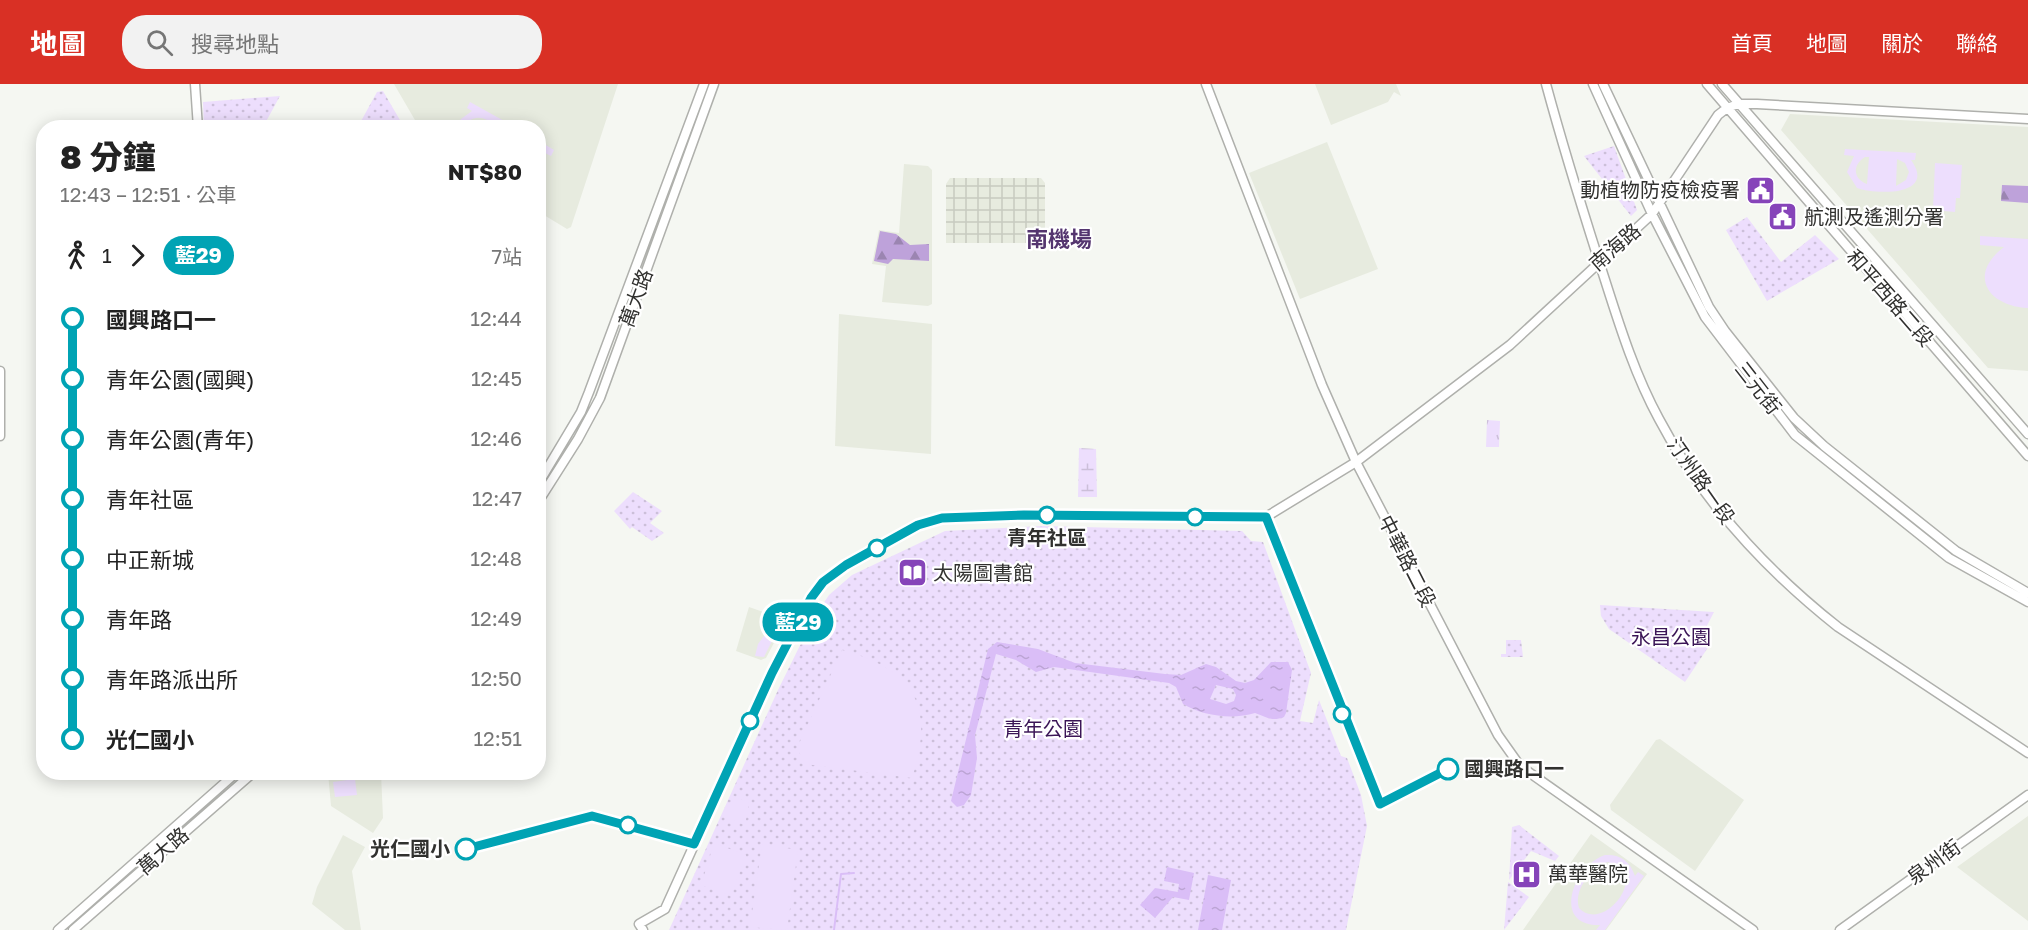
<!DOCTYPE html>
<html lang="zh-TW">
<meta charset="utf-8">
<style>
body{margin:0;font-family:"Golos Text","Noto Sans TC",sans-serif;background:#f2f2f2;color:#222;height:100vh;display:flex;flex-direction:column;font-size:22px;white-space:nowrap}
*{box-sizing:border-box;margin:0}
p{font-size:20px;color:#767676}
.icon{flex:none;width:33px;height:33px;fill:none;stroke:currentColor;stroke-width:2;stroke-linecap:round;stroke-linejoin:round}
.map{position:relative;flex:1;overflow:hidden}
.details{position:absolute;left:36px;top:36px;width:510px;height:660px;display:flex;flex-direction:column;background:#fff;border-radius:24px;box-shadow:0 3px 15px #0003}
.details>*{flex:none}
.badge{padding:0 12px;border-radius:20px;font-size:21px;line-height:39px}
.map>.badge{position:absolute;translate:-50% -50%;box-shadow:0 0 0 3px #fff}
.legs{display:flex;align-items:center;gap:9px;height:66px;padding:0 24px;font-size:20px}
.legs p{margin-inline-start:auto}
.head{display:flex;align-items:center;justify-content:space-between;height:102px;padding:0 24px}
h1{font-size:33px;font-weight:800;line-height:45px}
ul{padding:0 24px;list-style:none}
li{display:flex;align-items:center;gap:21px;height:60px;font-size:22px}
li i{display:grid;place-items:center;width:9px;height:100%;margin:0 8px;background:currentColor}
li i::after{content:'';width:15px;height:15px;margin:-8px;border:4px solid;border-radius:50%;background:#fff}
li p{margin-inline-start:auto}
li:first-child i{background:linear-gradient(#0000 50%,currentColor 0)}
li:last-child i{background:linear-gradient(currentColor 50%,#0000 0)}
header{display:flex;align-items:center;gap:36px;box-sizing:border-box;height:84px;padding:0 30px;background:#d93025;color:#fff}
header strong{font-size:28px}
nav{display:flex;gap:33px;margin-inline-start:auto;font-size:21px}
.search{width:420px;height:54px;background:#f2f2f2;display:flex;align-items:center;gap:15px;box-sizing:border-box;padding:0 21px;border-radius:24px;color:#767676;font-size:22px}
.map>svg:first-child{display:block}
.built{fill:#e7ebdf}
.industrial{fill:url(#industrial-grid)}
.grass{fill:url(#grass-tufts)}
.forest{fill:url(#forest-firs)}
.wetland{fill:url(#wetland-marsh)}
.park{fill:url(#park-dots)}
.pitch{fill:#eddefd;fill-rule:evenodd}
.water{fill:url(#water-ripples);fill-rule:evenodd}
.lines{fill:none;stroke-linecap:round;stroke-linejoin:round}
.stream{stroke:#dabef7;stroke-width:2}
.secondary-casing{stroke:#afb0ac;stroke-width:11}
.secondary{stroke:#fff;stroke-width:8}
.line-1-casing{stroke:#fff;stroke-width:14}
.line-1{stroke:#00a3b4;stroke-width:9}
.stop-1-dot{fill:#fff;stroke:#00a3b4;stroke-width:3}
.labels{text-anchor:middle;stroke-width:4.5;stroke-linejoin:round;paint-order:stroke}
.poi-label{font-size:20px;fill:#31312f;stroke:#fff;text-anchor:start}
.street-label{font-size:20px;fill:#31312f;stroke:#fff}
.stop-label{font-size:20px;font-weight:bold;fill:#31312f;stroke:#fff}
.park-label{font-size:20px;fill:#3b1557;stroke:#fff}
.quarter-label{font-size:22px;font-weight:bold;fill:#54356f;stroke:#fff}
</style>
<header>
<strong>地圖</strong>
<div class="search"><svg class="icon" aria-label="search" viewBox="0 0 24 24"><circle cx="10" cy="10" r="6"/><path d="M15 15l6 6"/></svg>搜尋地點</div>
<nav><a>首頁</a><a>地圖</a><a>關於</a><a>聯絡</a></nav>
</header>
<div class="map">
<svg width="2028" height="846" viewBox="0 0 2028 846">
<defs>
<pattern id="industrial-grid" width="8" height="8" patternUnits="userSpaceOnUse" patternTransform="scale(1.5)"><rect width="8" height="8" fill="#e7ebdf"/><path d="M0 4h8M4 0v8" fill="none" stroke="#c7cac0"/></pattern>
<pattern id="grass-tufts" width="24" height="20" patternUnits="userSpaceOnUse" patternTransform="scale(1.5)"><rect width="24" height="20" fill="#eddefd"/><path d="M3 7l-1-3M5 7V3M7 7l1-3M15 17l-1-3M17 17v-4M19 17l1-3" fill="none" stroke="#ccbfd9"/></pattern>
<pattern id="forest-firs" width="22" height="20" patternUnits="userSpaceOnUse" patternTransform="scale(1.5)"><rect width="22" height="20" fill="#bea2da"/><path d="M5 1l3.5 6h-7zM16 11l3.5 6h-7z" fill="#9b85b1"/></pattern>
<pattern id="wetland-marsh" width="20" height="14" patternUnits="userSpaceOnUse" patternTransform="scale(1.5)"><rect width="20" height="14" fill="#eddefd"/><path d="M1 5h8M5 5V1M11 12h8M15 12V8" fill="none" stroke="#ccbfd9"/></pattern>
<pattern id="park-dots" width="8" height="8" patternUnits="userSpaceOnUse" patternTransform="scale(1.5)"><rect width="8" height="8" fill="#eddefd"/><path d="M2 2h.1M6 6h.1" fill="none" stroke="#ccbfd9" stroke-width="1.8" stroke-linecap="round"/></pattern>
<pattern id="water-ripples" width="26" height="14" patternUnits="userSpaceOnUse" patternTransform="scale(1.5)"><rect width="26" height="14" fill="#dabef7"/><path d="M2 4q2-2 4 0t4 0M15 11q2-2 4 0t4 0" fill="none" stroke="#bca4d4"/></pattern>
</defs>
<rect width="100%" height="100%" fill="#f5f7f2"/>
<path class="built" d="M394,0H618L571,143L567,145L539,128L538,44L419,43Z
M1315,0H1396L1401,12L1394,8L1388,18L1331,41Z
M1790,30L2028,43V287L1988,284L1781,46Z
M1327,58L1378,185L1300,215L1249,89Z
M904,80L928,82L932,86V220L928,222L882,218L886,182L872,180L879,146L899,149Z
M839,230L932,240L931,370L835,362Z
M749,523L786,536L766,574L761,576L736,567Z
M1660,655L1744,716L1695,787L1611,726L1610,721L1656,656Z
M328,689H381L383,734L373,749L331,722Z
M2028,732V837L1957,783Z
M1591,750L1647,790L1606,846H1523Z
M343,751L365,763L352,787L361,846H345L312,820L317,803Z"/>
<path class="industrial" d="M950,94H1041L1045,99V159H946V100Z"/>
<path class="grass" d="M1487,336L1500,337L1499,363H1486Z"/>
<path class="forest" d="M2002,101L2028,102V119L2001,117Z
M880,147L896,150L910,161L929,160V177L893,175L888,180L874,177Z"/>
<path class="wetland" d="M1079,364L1096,365L1097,413H1078Z"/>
<path class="park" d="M383,7L404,43H368L360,39L377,8Z
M280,12L263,43H204L203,18Z
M1614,62L1637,126L1631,132L1584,72Z
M1747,133L1781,178L1815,151L1839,175L1767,217L1726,146Z
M633,408L662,427L650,439L664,449L652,457L632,443L630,445L614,427Z
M1042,442L1242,447L1251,457L1263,458L1311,589L1300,637L1313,639L1319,616L1341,672L1347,674L1361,711L1367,742L1346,846H669L778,606L813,535L829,511L852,491L945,447Z
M1600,521L1714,528L1699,557L1709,562L1685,598L1609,545L1601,532Z
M1506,556H1521L1523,573H1501V570H1506Z
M1519,741L1559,772L1555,777L1531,767L1509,796L1512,743Z
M1508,798L1529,813L1504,846Z"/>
<path class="pitch" d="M470,18L515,43H483L487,36C477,31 469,35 463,43H456L461,35L472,27L467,24Z
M539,57L554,66L551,72L545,69V80L539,92Z
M1845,65L1916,69L1915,76H1911C1937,112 1876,111 1857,104L1847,88L1854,72L1844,71ZM1865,73H1869L1867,100C1853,95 1852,81 1865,73ZM1897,75L1905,79L1909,88L1906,96L1896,102Z
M1935,79L1962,81L1960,114H1956L1955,128L1933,126Z
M1980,152L2028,155V224C1988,222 1967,191 2004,163L1980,161Z
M767,548L775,551L764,573L755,572L758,560Z
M842,566C916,586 935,623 912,694L805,680L797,664Z
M355,695L357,711L335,713L333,698Z
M734,712L749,719L745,741L725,733Z
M714,759L746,771L731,812L701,801Z
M762,760L798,766L787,846L750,843Z
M1605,771C1620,770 1630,777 1635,792L1638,788L1644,792L1605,846H1596L1600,841C1550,842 1574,781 1605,771ZM1608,778L1623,784C1637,806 1600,846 1579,824C1573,807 1592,781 1608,778Z"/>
<path class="water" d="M997,558L1038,565L1075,579L1165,590L1181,591L1206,580L1216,583L1236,597L1245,599L1254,596L1271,578H1288L1292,586L1286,629L1284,633C1272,638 1266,633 1255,629C1232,636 1203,632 1183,620L1176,603L1169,599L1054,583L1036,588L1016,576L996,570L975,651L977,674L971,711L964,721L957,723L951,717L988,565ZM1216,601L1233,605L1236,611L1234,617L1226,620L1210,615Z
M1167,783L1194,789L1189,816L1173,813L1155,834L1140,821L1155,804L1178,808L1179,800L1164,797Z
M1208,791L1231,796L1222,846H1198Z"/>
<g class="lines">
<path class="stream" d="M834,846L841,790L854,789"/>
<defs>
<path id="secondary" d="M195,0L198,44
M1206,0L1322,301L1356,378L1498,651L1520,682L1753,846
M1546,0C1564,66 1584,131 1605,196C1620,243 1635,291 1659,335C1702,417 1766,486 1838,543L2028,669
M1593,0L1652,130L1705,233L1795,351L1949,474L2028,518
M1603,0L1709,223L1725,247L1794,334L1824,362L1956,467L2028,509
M1707,0L2028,372
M1722,0L2028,350
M0,287V352
M538,400L581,328L589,308L704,0
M538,418L578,355L600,314L714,0
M58,846L237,688
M73,846L254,688
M643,846L639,840L665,825L772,589L811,514L823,498L846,481L918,441L942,434L1024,431L1266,433L1356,378L1510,261L1652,130L1718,31L1727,24L1738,20H1757L2028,35
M1840,846L2028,711"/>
</defs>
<use href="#secondary" class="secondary-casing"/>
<use href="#secondary" class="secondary"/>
</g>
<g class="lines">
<defs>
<path id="line-1" d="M466,765L592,732L694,760L772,589L811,514L823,498L846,481L918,441L942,434L1024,431L1266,433L1380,720L1448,685"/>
</defs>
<use href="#line-1" class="line-1-casing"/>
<use href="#line-1" class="line-1"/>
</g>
<defs>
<symbol id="civic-square" viewBox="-11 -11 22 22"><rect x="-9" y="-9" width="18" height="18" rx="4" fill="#8644b9" stroke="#fff"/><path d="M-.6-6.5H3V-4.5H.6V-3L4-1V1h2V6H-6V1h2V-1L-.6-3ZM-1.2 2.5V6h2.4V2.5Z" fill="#fff"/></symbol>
<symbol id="library-square" viewBox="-11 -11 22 22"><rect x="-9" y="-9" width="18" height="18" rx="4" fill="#8644b9" stroke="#fff"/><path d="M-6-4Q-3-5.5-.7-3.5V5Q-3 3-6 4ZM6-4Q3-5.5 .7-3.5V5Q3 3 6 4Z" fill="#fff"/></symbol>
<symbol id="hospital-square" viewBox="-11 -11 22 22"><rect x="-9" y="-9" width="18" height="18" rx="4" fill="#8644b9" stroke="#fff"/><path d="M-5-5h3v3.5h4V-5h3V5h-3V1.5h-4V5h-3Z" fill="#fff"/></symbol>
</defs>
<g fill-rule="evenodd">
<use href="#civic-square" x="1744" y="90" width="33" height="33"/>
<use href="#civic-square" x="1766" y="116" width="33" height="33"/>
<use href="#library-square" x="896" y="472" width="33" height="33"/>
<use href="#hospital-square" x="1510" y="774" width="33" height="33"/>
</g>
<g class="stop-1-dot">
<circle cx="1047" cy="431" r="8"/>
<circle cx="1195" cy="433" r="8"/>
<circle cx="877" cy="464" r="8"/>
<circle cx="1342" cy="630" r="8"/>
<circle cx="750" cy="637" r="8"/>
<circle cx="1448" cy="685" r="10"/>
<circle cx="628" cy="741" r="8"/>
<circle cx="466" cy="765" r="10"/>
</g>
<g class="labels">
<g class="poi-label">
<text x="1740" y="113" text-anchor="end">動植物防疫檢疫署</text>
<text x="1804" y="140">航測及遙測分署</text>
<text x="933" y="496">太陽圖書館</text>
<text x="1548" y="797">萬華醫院</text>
</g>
<g class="street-label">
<text transform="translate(1615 163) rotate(-41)" y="7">南海路</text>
<text transform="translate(636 214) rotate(-70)" y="7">萬大路</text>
<text transform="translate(1890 214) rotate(49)" y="7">和平西路二段</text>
<text transform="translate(1758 304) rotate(52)" y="7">三元街</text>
<text transform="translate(1701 397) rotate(55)" y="7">汀州路一段</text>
<text transform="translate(1407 477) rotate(63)" y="7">中華路二段</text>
<text transform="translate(163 767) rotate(-41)" y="7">萬大路</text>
<text transform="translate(1934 778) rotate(-36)" y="7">泉州街</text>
</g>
<g class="stop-label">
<text x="1047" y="461">青年社區</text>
<text x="1464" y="692" text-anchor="start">國興路口一</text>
<text x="450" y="772" text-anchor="end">光仁國小</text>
</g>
<g class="park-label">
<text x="1671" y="560">永昌公園</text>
<text x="1043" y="652">青年公園</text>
</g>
<g class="quarter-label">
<text x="1059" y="163">南機場</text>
</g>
</g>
</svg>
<b class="badge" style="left:798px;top:538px;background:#00a3b4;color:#fff">藍29</b>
<section class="details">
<div class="head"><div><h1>8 分鐘</h1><p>12:43 – 12:51 · 公車</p></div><b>NT$80</b></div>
<div class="legs"><svg class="icon" aria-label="walk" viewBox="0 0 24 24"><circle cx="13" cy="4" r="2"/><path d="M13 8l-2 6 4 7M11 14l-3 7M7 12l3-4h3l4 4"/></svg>1<svg class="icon" aria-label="forward" viewBox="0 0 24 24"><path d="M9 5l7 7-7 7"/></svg><b class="badge" style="background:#00a3b4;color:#fff">藍29</b><p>7站</p></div>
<ul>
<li><i style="color:#00a3b4"></i><b>國興路口一</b><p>12:44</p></li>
<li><i style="color:#00a3b4"></i><span>青年公園(國興)</span><p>12:45</p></li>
<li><i style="color:#00a3b4"></i><span>青年公園(青年)</span><p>12:46</p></li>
<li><i style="color:#00a3b4"></i><span>青年社區</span><p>12:47</p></li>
<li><i style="color:#00a3b4"></i><span>中正新城</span><p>12:48</p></li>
<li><i style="color:#00a3b4"></i><span>青年路</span><p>12:49</p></li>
<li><i style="color:#00a3b4"></i><span>青年路派出所</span><p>12:50</p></li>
<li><i style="color:#00a3b4"></i><b>光仁國小</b><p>12:51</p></li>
</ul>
</section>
</div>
